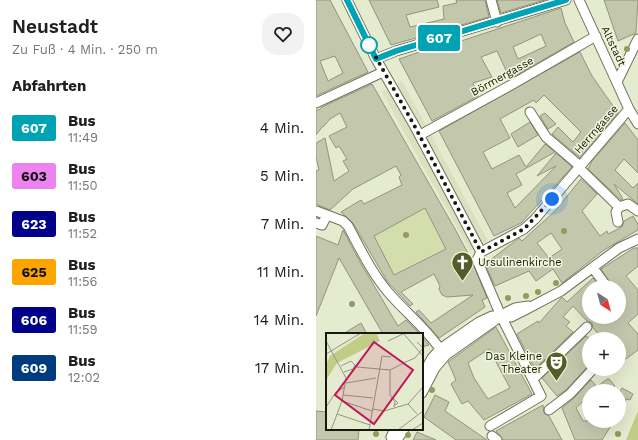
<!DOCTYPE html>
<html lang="de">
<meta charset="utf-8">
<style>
body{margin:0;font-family:"Work Sans",sans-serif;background:#f2f2f2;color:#202124;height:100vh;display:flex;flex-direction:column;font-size:15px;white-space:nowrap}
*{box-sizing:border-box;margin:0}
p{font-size:13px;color:#757577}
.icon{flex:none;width:22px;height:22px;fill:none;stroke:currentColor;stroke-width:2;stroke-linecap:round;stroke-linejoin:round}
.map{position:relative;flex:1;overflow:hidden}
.panel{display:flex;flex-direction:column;background:#fff;width:316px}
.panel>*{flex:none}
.badge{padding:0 8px;border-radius:3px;font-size:14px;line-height:26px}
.needle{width:26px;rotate:144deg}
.controls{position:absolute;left:266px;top:280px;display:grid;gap:8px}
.controls a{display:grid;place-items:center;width:44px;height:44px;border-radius:50%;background:#fff;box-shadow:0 4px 16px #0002;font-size:20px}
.you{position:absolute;width:20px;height:20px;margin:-10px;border:3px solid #fff;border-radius:50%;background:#1a73e8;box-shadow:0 0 0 6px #1a73e833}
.map>.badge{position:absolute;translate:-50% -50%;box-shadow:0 0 0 2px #fff}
h2{padding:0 12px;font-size:15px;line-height:36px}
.round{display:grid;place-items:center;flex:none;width:42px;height:42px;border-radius:16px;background:#f2f2f2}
.summary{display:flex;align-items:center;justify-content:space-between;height:68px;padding:0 12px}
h1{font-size:19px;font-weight:600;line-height:30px}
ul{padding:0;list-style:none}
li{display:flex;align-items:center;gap:12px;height:48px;padding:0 12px}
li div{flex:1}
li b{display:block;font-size:15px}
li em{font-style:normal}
li .badge{min-width:44px;font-weight:700;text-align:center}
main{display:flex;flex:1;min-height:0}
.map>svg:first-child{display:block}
.built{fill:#dae1be}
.green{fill:#d4ddad}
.water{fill:#c1cd87}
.building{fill:#c3c8ad;stroke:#90957c;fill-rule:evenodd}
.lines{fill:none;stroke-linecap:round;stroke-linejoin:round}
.minor-casing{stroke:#6e725a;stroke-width:11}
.minor{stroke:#fff;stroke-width:9}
.tree{fill:#929a5e}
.line-casing{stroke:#fff;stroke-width:9}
.line{stroke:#00a3b4;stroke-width:6}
.walk{stroke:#17190f;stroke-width:4;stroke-dasharray:0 7.2}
.stop-dot{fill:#fff;stroke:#00a3b4;stroke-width:2}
.labels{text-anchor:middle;stroke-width:3;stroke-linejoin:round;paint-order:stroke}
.street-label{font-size:11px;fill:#17190f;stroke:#f2f8dc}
.poi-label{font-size:11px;fill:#17190f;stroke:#f2f8dc;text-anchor:start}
.inset-road{fill:none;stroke:#939782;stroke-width:1}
.view{fill:#c2185b;fill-opacity:0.15;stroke:#c2185b;stroke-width:2}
.inset-edge{fill:none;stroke:#17190f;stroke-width:2}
</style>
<main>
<section class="panel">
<div class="summary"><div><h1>Neustadt</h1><p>Zu Fuß · 4 Min. · 250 m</p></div><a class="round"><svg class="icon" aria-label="heart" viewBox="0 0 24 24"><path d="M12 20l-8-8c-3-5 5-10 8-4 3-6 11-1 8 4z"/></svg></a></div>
<h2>Abfahrten</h2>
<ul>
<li><span class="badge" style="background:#00a3b4;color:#fff">607</span><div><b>Bus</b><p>11:49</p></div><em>4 Min.</em></li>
<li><span class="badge" style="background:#ee82ee;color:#111">603</span><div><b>Bus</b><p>11:50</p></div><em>5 Min.</em></li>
<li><span class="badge" style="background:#00008b;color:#fff">623</span><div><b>Bus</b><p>11:52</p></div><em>7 Min.</em></li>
<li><span class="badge" style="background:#ffa500;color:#111">625</span><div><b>Bus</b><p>11:56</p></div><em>11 Min.</em></li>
<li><span class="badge" style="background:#00008b;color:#fff">606</span><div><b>Bus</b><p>11:59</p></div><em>14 Min.</em></li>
<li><span class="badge" style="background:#003b80;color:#fff">609</span><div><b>Bus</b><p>12:02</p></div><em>17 Min.</em></li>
</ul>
</section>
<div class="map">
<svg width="322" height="440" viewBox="0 0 322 440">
<rect width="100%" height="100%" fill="#e5ebcf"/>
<path class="built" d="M86,81L172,241L154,251L66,92Z"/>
<path class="green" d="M109,208L130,249L78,275L58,236Z"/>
<path class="water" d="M322,411V440H310Z"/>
<path class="building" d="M0,0H14L52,72L0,96ZM19,56L27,73L12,81L4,61Z
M53,0H121L123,7L90,15L94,27L128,19L127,6L141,3L140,0H169L173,17L75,45Z
M181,0H229L185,13Z
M288,0H322L320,33L302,41Z
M245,8L249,23L258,42L194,79L181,51L165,57L176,77L157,83L162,96L116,121L83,59L121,46L133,45ZM225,34L230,46L202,59L197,47Z
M264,52L276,76L302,113L264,158L236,134L242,127L257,142L265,132L228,95L220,103L218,100L184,119L194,138L167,152L176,169L203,155L210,167L229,144L239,152L200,174L206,185L191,193L199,208L240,166L221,176L240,153L256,167L205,223L178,236L123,131Z
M56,84L139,229L155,259L171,298L166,300L169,307L123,338L100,312L103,310L115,323L157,295L131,297L126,295L123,289L124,286L118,274L85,292L97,304L94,306L71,281L37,223L25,212L45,200L48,204L86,185L83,177L85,175L80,166L37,189L14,210L0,204V171L3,170L0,157V143L9,138L18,181L33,171L27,161L31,159L23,146L20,148L13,136L31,127L24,113L14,119L7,127V126L0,135V110H3L6,107ZM109,208L130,249L78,275L58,236Z
M229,113L240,124L232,129L224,116Z
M214,122L222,135L202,147L195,134Z
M309,123L322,140V173L308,159L299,170L317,188L322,183V204L298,184L307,199L305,200L272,169L276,161Z
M265,179L281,194L266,211L284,236L291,231L292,234L306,227L308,221L317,216L322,224V230L288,250L246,283L237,269L220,281L213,271L179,286L169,264L203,238L206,241L239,211ZM235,233L246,249L233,258L221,243Z
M27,230L44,262L82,326L90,320L104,334H67L23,258L0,316V236L22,245Z
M318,248H322V266L310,276L322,290V314L312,323L322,334V350L303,364V339H287L277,328L276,323L271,321L257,306L247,317L254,322L250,326L257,332L219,369L201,334L222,321L223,323L246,297L251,302L277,278L284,287H273V317H303V287H297L285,269Z
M45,323L51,334H27Z
M180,327L216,394L168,420L152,401L146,404L135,384L140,380L132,362ZM173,349L194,388L172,399L158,378L152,363Z
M106,336L107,338L113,345L106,347Z
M270,336L273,338V365L250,390L241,396L226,378Z
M291,379H293L299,386L293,391H286L282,386Z
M275,380L282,388L279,391H273V396L260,408L267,421H298L286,440H259L246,408L258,398Z
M306,388L317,394L314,400L310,399L303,413V393Z
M119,395L133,402L129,411L171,440H140L108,417Z
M227,405L228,413L233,416L246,440H187L180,431Z
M0,411L11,412V429H43L42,440H0Z
M101,432L120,440H97Z"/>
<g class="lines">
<defs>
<path id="minor" d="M31,0L60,59L98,125L165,252
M175,0L181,22
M263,0L313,109L322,124
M60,59L80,51L250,0
M301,82L322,39
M0,103L67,72
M214,112L230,137L264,166
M104,135L195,85L280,36
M263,168L303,207
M0,211L27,221L32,226C44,248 55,272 72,292C89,312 109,327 124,349
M302,222L300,212L303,207L312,204L322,211
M0,223L6,225L11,215
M165,252L161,260L185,316L225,396L174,426
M165,252L208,229L219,219L313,109
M277,268L291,287
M106,376L116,358L124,349L163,322L176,316L195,317L209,310L245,291L303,248L322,239
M217,379L271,327
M106,393L119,368L130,355L191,312L199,308L212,306
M233,410L254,394L277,369
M176,436L181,440
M77,440L75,437L79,429
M81,440L88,429"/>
</defs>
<use href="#minor" class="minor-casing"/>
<use href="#minor" class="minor"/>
</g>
<g class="tree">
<circle cx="311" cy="49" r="3"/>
<circle cx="248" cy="231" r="3"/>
<circle cx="90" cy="235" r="3"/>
<circle cx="240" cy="283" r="3"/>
<circle cx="222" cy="292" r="3"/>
<circle cx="210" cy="296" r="3"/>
<circle cx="192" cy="298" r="3"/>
<circle cx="36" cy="304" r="3"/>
<circle cx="116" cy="390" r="3"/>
<circle cx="60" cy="434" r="3"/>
<circle cx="302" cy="434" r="3"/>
<circle cx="92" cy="435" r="3"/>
</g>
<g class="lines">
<defs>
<path id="line" d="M31,0L60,59L80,51L250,0"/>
</defs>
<use href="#line" class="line-casing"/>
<use href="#line" class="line"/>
<path class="walk" d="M53,45L98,125L165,252L208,229L236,199"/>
</g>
<defs>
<symbol id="church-pin" viewBox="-11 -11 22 30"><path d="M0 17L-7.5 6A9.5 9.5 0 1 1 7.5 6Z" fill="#555c2a" stroke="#f2f8dc"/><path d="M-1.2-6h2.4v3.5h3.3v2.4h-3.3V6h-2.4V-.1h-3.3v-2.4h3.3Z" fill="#fff"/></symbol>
<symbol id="theatre-pin" viewBox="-11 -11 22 30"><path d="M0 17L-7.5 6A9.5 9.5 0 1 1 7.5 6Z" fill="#555c2a" stroke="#f2f8dc"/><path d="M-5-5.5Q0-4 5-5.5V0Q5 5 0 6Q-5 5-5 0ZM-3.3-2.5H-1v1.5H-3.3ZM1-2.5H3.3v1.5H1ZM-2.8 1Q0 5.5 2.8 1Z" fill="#fff"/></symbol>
</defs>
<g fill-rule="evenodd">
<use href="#church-pin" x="134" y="250" width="25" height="34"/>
<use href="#theatre-pin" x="228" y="350" width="25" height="34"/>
</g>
<circle class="stop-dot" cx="53" cy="45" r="8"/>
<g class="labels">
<g class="street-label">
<text transform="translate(298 46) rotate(65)" y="4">Altstadt</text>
<text transform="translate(186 76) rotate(-29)" y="4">Börmergasse</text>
<text transform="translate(280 129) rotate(-49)" y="4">Herrngasse</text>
</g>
<g class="poi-label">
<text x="162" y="266">Ursulinenkirche</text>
<text x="226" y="360" text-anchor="end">Das Kleine<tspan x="226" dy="13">Theater</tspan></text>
</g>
</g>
<g transform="translate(10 333)">
<rect width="97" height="97" fill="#e5ebcf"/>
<path d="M39,0H55L51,2L54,8L11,30L0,47V32L4,23Z" fill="#c1cd87"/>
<path class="inset-road" d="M77,0L97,23M0,8L20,45L16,68L5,97M62,8L79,0M0,21L35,0M77,30L89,25L97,15L91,9M15,33L25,28L31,34L64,37L78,30M64,37V62L69,69L68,74M18,39L27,36L29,32M20,50L50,45M17,62L47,65M66,64L72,70L69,72M16,68L46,78M82,71L91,81M0,74L10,59L19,54M47,76L58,78L82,71L97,54M11,81L44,92M43,97L56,23L65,24M72,97L97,78M86,97L97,90"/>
<path class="view" d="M48,9L87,37L48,91L9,62Z"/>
<rect width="97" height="97" class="inset-edge"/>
</g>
</svg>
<div class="controls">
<a><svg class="needle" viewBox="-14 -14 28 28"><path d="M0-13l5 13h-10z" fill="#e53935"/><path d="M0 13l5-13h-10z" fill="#757577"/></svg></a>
<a>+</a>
<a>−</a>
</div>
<div class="you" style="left:236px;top:199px"></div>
<b class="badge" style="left:123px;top:38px;background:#00a3b4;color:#fff">607</b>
</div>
</main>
